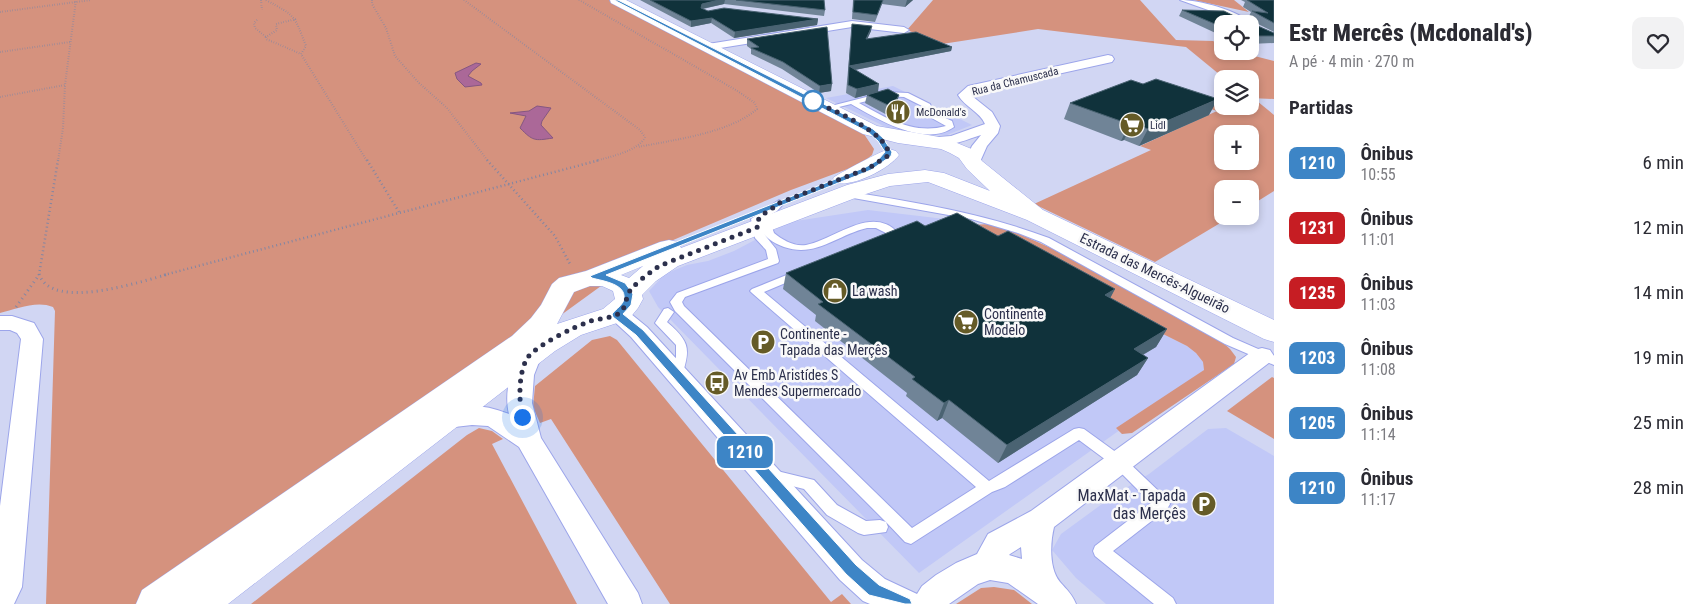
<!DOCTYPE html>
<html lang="pt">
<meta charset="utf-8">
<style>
body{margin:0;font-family:"Roboto Condensed",sans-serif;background:#f2f2f3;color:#2b2b33;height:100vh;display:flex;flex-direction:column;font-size:19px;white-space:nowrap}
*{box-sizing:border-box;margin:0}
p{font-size:16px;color:#7c7c81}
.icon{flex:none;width:28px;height:28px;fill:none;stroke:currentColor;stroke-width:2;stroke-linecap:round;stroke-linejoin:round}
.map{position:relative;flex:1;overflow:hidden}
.drawer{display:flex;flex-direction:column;background:#fff;width:425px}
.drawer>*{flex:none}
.badge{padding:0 10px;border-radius:8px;font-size:18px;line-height:32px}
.fabs{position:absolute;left:1214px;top:15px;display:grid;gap:10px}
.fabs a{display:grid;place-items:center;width:45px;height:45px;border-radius:10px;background:#fff;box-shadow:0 2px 8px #0003;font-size:25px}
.you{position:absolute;width:25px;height:25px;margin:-12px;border:4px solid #fff;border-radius:50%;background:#1a73e8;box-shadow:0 0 0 8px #1a73e833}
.map>.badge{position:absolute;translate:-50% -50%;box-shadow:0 0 0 2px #fff}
h2{padding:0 15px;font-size:19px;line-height:45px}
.round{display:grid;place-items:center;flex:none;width:52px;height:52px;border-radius:10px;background:#f2f2f3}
.head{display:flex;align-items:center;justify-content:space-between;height:85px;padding:0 15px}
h1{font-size:24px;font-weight:800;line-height:38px}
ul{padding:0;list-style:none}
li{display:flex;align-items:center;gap:15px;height:65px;padding:0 15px}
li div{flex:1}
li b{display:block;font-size:19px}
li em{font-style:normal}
li .badge{min-width:55px;font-weight:700;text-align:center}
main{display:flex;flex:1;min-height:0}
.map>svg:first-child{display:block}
.built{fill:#c1c8f7}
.green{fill:#d5927e;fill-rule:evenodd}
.water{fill:#ab6898;stroke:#855781}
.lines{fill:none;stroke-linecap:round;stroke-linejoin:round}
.lane-casing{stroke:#9ca5ea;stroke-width:2}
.street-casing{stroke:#9ca5ea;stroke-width:2}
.secondary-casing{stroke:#9ca5ea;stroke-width:1}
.path-far2{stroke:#8286a3;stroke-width:2;stroke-dasharray:0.5 2;stroke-linecap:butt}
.path-far1{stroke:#8286a3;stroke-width:2.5;stroke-dasharray:1 3;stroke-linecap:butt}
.path{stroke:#8286a3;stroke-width:3;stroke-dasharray:1 4;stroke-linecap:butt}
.lane{fill:#fff;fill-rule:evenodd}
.street{fill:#fff;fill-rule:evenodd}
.secondary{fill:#fff;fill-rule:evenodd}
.wall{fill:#708497}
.shaded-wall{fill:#4a6372}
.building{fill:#10323b;stroke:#4a6372}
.line{fill:#3d85c6;stroke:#fff}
.walk{stroke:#2c304c;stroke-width:5;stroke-dasharray:0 9}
.stop-dot{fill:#fff;stroke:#3d85c6;stroke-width:2.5}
.labels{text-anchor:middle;stroke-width:5;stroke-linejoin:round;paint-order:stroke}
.far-street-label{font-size:11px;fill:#2c304c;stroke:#f9f9f9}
.far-poi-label{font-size:11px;fill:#2c304c;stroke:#f9f9f9;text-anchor:start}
.street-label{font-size:14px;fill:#2c304c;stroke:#f9f9f9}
.poi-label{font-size:14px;fill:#2c304c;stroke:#f9f9f9;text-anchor:start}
.near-poi-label{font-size:16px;fill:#2c304c;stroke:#f9f9f9;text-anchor:end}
</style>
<main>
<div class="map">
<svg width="1274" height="604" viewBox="0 0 1274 604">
<rect width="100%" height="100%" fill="#d1d6f3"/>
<path class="built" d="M893,86L972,125L947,135H924L892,130L826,98Z
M868,210L962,221L1137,321L1187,346L1196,353L1203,362L1204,370L919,573L658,307L649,291L665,274L687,265L708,261L734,251L789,222Z
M1226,428L1274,456V604H1106L1076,578L1052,550L1061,534L1113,496L1149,474L1208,429Z"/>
<path class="green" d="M0,0H612L864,134L874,149L872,155L861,164L791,190L652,249L419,418L136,604H46L55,311L53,307C37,300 16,309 0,313Z
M933,0H1140L1176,40L1213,41L1222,46V51H1235L1274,61V99L1250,98V79H1225L1186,47L1038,29L942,44L907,30Z
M1193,0H1234L1249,12Z
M1165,89L1235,112L1250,106L1257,101L1274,115V191L1250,206V189H1222V216H1232L1155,262L1034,204L1151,150L1140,146L1217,111L1158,92ZM1222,134H1250V161H1222Z
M990,224L1015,232L1051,248L1220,340L1230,349L1236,357L1234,364L1132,433L1122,434L1116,428L1204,370L1203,362L1196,353L1187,346L1137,321L970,225Z
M610,336L617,340L831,602L842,594L851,604H670L551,419L540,423L533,407L535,386L592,340Z
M1272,377L1274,378V439L1227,411Z
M479,428L492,431L503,439L492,444L577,604H251L467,435Z
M994,587L1014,590L1032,604H956L981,588Z"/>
<path class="water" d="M476,63L481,64L472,71L468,76L481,83L482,85L465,87L457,79L455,73Z
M537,106L551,108L542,121L541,125L553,138C534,141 533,141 520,128L526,116L510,113L529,111Z"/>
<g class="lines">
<defs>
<path id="lane" d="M886,92L908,93L930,104L934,113L952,121L954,127C925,148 877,119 851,104L827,110L823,108ZM886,96L904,97L924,107L928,116L946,126C914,135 886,118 859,103Z
M845,191C914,202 983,213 1049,238L1233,338L1274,356V365L1225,344L1041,242L1018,233L971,219L842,196L840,194Z
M779,200L784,203L777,211L761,220L764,233L762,223L764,221H770L774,233C782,240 795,247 806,245C834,240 872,204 898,233L895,240L885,243L880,240L888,234L876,228H867C837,235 816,258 784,247C776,244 769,240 764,234L776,249L779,261L778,263L685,297L682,302L684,306L912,528L976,487L752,293L750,291L752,289L794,272H802L803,274L802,276L764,292L989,481L1074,429L1079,428L1084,429L1124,458L1167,499L1170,504L1167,509L1113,551L1173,598L1176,604H1154L1095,556L1093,551L1095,546L1151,503L1114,466L1079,440L1005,487L992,492L911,544L905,542L886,522L888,527L886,532L864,535L858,533L827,515L804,489L768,480L766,476L768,472L773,470L814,480L837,505L866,521L880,520L886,522L675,311L670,302L677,293L768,259L766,250L755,238L751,219Z
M668,308L674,312L667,322C689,341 691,348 682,375L680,378H672L670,375L676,357V345L655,323L664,309Z"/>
<path id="street" d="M1180,0C1199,0 1238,10 1251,24L1250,26V24H1237L1211,11Z
M852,21L904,27L909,30L904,33L852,27L708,50L702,47L708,44Z
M1108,55L1112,56L1114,59L1112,62L977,92L972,96L992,112L1000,126L998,133L987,146L979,164H967L965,161L972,146L981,135C963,141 945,149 926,144L923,141L926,138L951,136L985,124C980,112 965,107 958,95L968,86Z
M617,307L625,309L647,327L862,560L885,579L917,594L922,586L936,575L956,563L977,554L988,534L1031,511L1254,350L1262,348L1270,350L1274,356L1270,362L1054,527C1050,543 1049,569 1060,582C1067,590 1072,594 1076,604H1038L1008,583L990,580L978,584L949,604H870L863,601L840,580L631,337L606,314L609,309ZM1021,547L1022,559L1009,555L1010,554Z
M0,316H12L34,323L43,339L22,587L14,604H0V506L21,339L17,333L10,330H0Z
M529,349L537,351L541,357L534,375L532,403L541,438L638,593L642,604H608L519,447L488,426L472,425L446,428L437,425L433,418L437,411C461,403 485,404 509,414C504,393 510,370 521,351Z"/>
<path id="secondary" d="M610,0H626L877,126L945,138L974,150L982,161L1043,210L1274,320V342L1264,339L1027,220L928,182L890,186L863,195L678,266L656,281L642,295L643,299L638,308L629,319L581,335L555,351L228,604H136L142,590L512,336L531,318L541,305L552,284L559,278L586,271L660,242L669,240L678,242L681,248L847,185L888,174L925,170L944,173L990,191L967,169L959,158L950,153L941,149L898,143L863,134L611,3ZM643,266L629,278L621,275ZM590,286H602L613,291L615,299L603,309L557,324L574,292Z
M889,149L896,151L899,155C889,169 853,187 836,183L833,178C836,175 883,150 889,149Z"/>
</defs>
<use href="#lane" class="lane-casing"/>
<use href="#street" class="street-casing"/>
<use href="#secondary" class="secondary-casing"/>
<path class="path-far2" d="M261,0L262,10
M266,0C296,16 294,15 306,46L301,54L367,161
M372,0V4L386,28L395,56L419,83L447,108L488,161
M464,0L640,130L645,137C639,151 609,157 595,161
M579,0L736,90L755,103L757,109C730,133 673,140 638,147
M0,12L91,0
M296,19L276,24L277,30L266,37V39L301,54
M257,20L254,23L255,28L266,37
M0,52L70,42
M0,97L65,85
M58,161L63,128L65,85L76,0"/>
<path class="path-far1" d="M367,160L399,212
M487,160L555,236L570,264
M39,275L58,160
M164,275L600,160"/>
<path class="path" d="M39,274C52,312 142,281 169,274
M16,307L39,275"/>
<use href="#lane" class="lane"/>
<use href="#street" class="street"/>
<use href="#secondary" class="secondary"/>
</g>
<path class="wall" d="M640,0H824L825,10L824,16L724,4L703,9L708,11L818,19L817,25L734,38L711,23L691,27Z
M853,0H913L905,7L882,4L875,22L852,19Z
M1241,0H1274V32L1252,21L1253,24L1274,33V43L1250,44V24H1222V36L1179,16L1182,10L1240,19L1248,18L1251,12L1243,7L1245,2Z
M852,24L871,31L867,39L952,47L951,51L855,70L878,92L897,103L889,116L865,103L867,95L855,98L846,93Z
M747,39L831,91L819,93L782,69L751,54V49L747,46Z
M1143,84L1209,115L1139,146L1124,140L1121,141L1064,119L1070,103Z
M925,226L998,236L1115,289L1110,298L1167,329L1156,347L1143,355L1148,358L1137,375L998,463L942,418L937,421L906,396L907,393L815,321L816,315L783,289L786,273Z"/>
<path class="shaded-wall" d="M719,0H725L724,4L701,9L702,4Z
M907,0H913L905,7Z
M712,18L711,23L691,27V21Z
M818,19L817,25L734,38L735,32Z
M872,26L871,31L865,44L866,39Z
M952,47L951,51L849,71V66L848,71L849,66Z
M832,84L831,91L819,93L820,86Z
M879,84L878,92L855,98L857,89Z
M899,95L897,103L889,116L892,107Z
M1218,99L1209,115L1139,146L1148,129Z
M1132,123L1124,140L1121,141L1129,124Z
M1115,289L1106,306L1105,295Z
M1167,329L1156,347L1123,366L1134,349Z
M1148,358L1137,375L998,463L1007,445Z
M949,400L942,418L937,421L944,403Z"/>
<path class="building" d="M650,0H719L702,4L701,8L708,11L724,8L818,19L735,32L712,18L691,21Z
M736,0H824L825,10Z
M854,0H883L877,15L853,12Z
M1247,0H1274V23L1252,11L1268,13Z
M1182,10L1224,11L1240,19H1252L1253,24L1274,33V36H1250V24H1222V27Z
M852,24L872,26L866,39L916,32L952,47L849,66Z
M827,27L832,84L820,86L783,62L751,48L759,47L747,39Z
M849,66L879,84L857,89L848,85Z
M1156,79L1218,99L1148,129L1132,123L1129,124L1070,103L1131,80L1143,84Z
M888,89L899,95L892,107L867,95Z
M957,213L998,236L1008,231L1115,289L1105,295L1167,329L1134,349L1148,358L1007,445L949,400L944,403L912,379L915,377L818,304L823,302L786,273L917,221L925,226Z"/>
<path class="line" d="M614,0H618L873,129L883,138L892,152L891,156L871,170L606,275L625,283L633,294L631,305L623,314L643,330L856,565L879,585L910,599L912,604H905L869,595L846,574L636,335L613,317L612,314C615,310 620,307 623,302C630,284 602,281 592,278L590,276L866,167L878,160L885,152L878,141L868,132Z"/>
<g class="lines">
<path class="walk" d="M522,417C519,400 518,372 528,357C537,345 574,327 588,322C598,318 609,319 618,314C626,308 625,303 628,294C631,286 652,271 659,266L758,227C754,215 772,211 779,203L869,168L889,155C887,131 831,110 812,100L813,101"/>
</g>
<defs>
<symbol id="restaurant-disc" viewBox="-11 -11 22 22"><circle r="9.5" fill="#655b27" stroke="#f9f9f9"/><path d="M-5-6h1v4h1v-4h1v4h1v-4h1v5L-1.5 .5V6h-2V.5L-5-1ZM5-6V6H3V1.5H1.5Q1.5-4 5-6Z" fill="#fff"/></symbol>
<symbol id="supermarket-disc" viewBox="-11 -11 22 22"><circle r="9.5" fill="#655b27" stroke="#f9f9f9"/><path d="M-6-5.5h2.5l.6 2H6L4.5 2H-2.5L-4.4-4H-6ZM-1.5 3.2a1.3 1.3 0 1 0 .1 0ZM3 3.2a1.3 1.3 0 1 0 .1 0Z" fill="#fff"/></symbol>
<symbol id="shop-disc" viewBox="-11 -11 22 22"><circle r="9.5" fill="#655b27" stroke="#f9f9f9"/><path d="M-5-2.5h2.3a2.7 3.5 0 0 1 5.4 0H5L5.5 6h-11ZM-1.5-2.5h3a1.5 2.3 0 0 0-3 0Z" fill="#fff"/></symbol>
<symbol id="parking-disc" viewBox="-11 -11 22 22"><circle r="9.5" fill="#655b27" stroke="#f9f9f9"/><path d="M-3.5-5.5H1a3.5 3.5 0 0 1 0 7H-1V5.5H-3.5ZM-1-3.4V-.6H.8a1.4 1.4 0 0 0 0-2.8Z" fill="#fff"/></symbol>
<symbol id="bus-disc" viewBox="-11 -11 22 22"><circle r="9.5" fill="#655b27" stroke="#f9f9f9"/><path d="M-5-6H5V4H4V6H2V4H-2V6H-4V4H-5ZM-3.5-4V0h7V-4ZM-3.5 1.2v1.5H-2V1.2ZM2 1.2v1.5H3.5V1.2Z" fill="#fff"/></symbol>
</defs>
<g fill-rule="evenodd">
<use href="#restaurant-disc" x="884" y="98" width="28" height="28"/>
<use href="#supermarket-disc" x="1118" y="111" width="28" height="28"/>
<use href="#shop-disc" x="821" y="277" width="28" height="28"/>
<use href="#supermarket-disc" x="952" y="308" width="28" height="28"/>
<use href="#parking-disc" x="749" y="328" width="28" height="28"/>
<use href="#bus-disc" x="703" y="369" width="28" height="28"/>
<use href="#parking-disc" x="1190" y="490" width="28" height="28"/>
</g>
<circle class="stop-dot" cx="813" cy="101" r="10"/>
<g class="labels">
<g class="far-street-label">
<text transform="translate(1015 81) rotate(-14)" y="4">Rua da Chamuscada</text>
</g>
<g class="far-poi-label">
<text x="916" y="116">McDonald's</text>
<text x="1150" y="129">Lidl</text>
</g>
<g class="street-label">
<text transform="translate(1155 273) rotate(26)" y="5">Estrada das Mercês-Algueirão</text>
</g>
<g class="poi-label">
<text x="852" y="296">La wash</text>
<text x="984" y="319">Continente<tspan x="984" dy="16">Modelo</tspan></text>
<text x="780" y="339">Continente -<tspan x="780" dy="16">Tapada das Merçês</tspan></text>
<text x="734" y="380">Av Emb Aristídes S<tspan x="734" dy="16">Mendes Supermercado</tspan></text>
</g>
<g class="near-poi-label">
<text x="1186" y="501">MaxMat - Tapada<tspan x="1186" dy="18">das Merçês</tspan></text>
</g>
</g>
</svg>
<div class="fabs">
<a><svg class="icon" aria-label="locate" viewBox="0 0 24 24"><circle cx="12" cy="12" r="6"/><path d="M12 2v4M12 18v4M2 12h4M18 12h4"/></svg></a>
<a><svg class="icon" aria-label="layers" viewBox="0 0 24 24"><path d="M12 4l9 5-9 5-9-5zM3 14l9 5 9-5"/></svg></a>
<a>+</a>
<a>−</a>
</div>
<div class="you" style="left:522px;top:417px"></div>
<b class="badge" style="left:745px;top:452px;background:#3d85c6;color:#fff">1210</b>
</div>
<section class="drawer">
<div class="head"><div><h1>Estr Mercês (Mcdonald's)</h1><p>A pé · 4 min · 270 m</p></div><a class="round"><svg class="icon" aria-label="heart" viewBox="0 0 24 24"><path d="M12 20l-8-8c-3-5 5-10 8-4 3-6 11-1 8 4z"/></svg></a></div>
<h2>Partidas</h2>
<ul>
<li><span class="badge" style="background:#3d85c6;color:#fff">1210</span><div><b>Ônibus</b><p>10:55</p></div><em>6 min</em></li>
<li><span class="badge" style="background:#c61d23;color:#fff">1231</span><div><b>Ônibus</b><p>11:01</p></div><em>12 min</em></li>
<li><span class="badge" style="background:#c61d23;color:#fff">1235</span><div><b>Ônibus</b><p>11:03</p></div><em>14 min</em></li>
<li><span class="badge" style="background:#3d85c6;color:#fff">1203</span><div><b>Ônibus</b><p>11:08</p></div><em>19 min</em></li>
<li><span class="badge" style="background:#3d85c6;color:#fff">1205</span><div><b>Ônibus</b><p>11:14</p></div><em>25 min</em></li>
<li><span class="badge" style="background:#3d85c6;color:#fff">1210</span><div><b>Ônibus</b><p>11:17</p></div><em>28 min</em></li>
</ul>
</section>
</main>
